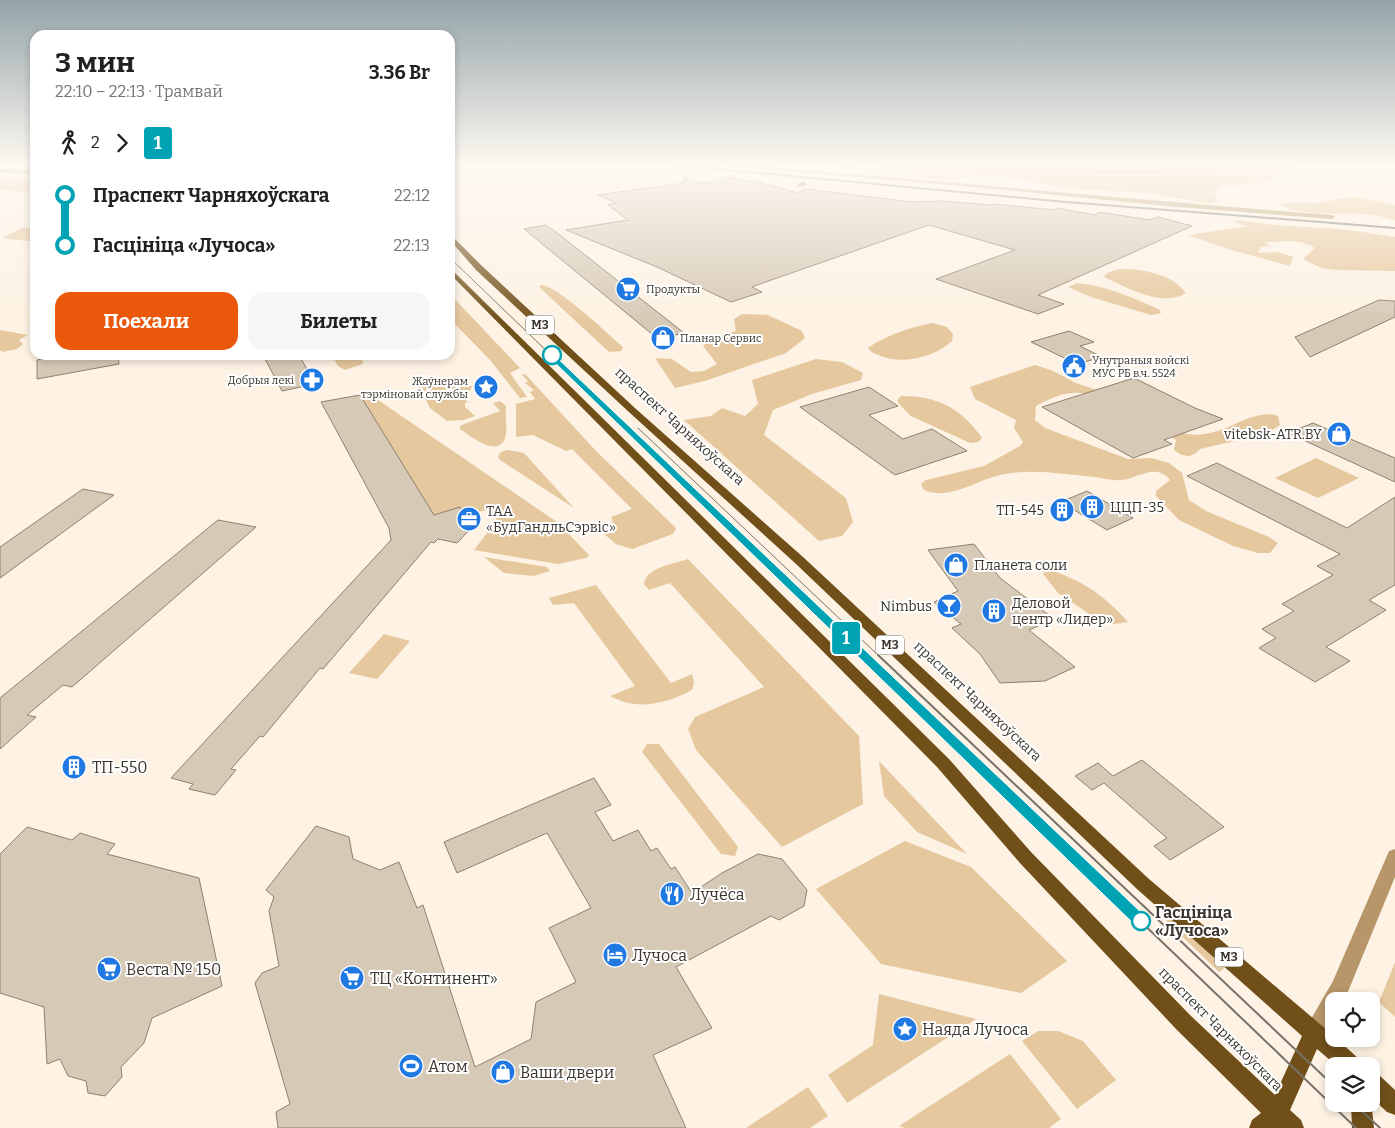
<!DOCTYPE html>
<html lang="ru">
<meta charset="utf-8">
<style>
body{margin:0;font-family:Bitter,serif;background:#f6f6f6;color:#202124;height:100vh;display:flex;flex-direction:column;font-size:19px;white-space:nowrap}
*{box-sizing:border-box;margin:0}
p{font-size:16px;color:#757577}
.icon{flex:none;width:28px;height:28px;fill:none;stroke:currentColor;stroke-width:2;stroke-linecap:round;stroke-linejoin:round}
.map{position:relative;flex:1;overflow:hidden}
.sheet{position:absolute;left:30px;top:30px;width:425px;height:330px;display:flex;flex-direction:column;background:#fff;border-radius:15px;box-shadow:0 2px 8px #0003}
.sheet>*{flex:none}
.badge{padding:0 10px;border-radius:4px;font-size:18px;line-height:32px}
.fabs{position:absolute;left:1325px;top:992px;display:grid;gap:10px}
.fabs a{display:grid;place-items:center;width:55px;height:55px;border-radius:10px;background:#fff;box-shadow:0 2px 8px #0003;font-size:25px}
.map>.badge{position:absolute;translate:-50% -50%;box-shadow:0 0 0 2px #fff}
.legs{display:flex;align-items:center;gap:8px;height:55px;padding:0 25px;font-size:16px}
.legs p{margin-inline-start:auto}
.headline{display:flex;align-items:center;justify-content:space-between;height:85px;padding:0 25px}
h1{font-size:28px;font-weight:700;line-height:38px}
.button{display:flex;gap:10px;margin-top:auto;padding:10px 25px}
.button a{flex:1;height:58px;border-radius:15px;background:#ea580c;color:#fff;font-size:20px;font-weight:700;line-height:58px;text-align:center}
.button a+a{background:#f6f6f6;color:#202124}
ul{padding:0 25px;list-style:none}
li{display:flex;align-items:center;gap:18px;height:50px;font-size:19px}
li i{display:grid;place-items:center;width:8px;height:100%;margin:0 6px;background:currentColor}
li i::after{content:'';width:12px;height:12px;margin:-6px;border:4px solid;border-radius:50%;background:#fff}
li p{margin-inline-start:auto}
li:first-child i{background:linear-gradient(#0000 50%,currentColor 0)}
li:last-child i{background:linear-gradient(currentColor 50%,#0000 0)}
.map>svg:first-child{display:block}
.green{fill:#e6c89f}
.water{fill:#b78b48;stroke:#927140}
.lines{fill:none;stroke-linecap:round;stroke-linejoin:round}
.stream{stroke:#927140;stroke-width:4}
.building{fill:#d6c9b6;stroke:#8d816f}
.minor{fill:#b79769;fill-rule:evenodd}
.primary{fill:#704f19;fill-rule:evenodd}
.tram-far1{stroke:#787167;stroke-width:1}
.tram{stroke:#787167;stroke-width:2}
.rail{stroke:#787167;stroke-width:2}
.line-1{fill:#00a3b4;stroke:#fff}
.stop-1-dot{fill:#fff;stroke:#00a3b4;stroke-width:2.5}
.labels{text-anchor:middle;stroke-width:4;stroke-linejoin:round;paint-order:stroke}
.far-poi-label{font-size:11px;fill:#3b352e;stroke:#fff;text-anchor:start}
.shield{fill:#fff;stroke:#76726d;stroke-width:1}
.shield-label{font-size:12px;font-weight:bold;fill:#3b352e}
.street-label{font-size:14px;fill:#3b352e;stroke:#fff}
.poi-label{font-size:14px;fill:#3b352e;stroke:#fff;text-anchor:start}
.near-poi-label{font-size:16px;fill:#3b352e;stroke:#fff;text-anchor:start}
.near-stop-label{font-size:16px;font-weight:bold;fill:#3b352e;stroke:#fff;text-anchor:start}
</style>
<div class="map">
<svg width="1395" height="1128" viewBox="0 0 1395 1128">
<rect width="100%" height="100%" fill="#fdf2e3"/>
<path class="green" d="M881,165H938L993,172L1148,176L1213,171L1245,165H1301C1289,168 1279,175 1268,180C1252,185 1236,185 1219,186L1215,194L1217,202L1208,203L1148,193L1061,188L998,175L933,179L896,171Z
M0,178L35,181V193L0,190Z
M1359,197L1395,205V220C1385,218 1374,214 1364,214C1348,213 1290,216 1281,204L1293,202L1320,203L1334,199Z
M1236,220L1277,225L1350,230L1395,237V271L1337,270L1321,268L1303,259L1315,248C1302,238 1280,242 1264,242L1270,246L1260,247L1258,253L1278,252L1293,257L1290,266L1225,248L1188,235L1248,226L1234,222Z
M24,227L35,229V242L2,238Z
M1119,269C1142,269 1171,273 1186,293C1162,308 1126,287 1104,277L1107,273Z
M1077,283C1105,285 1134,298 1160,310L1161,313L1151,315L1091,297L1068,287Z
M541,285C557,285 608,334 623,347L621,351L609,352L539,287Z
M450,294L520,368L510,373L527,397L520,398L490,360L450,319Z
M742,314L768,315L802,331L805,338L786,353L705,381L675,388L655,358L672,359L691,372L704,371L717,364L703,346L712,338L736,331L734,319Z
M933,323L947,327L953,334L952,341C935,357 903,365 881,356C876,354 871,353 868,348C886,335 911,327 933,323Z
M0,330L28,335L19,340L23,344L17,349L3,352L0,350Z
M332,355H362L363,364L345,370L338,366Z
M816,359L842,362L863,373L861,380L812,394L773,410L764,435L846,498L853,522L842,536L819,541L684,420L711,416L722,408L745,416L758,404L752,380Z
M1035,365L1051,370L1076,383L1109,394L1183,433C1221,443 1249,406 1278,416L1280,425L1266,434L1200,449C1192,458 1184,458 1174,450L1176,440L1166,433C1143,421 1096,390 1072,393C1059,394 1047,400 1036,406L1035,420L1045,428L1128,459L1151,458L1169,463L1182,473L1189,500L1206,511L1269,537L1278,543L1270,553H1258L1233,546L1179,520L1156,496V491L1170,480C1156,462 1137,479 1121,480C1112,481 1103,478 1094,477C1063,474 1031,468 1000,475C975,481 948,501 924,490L921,484L926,480L984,466L1020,446L1023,442L1014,428L1016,420L975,399L970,387Z
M525,374L597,452L676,528L673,534L632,549L616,544L597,528L613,522L611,517L632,509L572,449L566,451L533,435L516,437V404L535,399L530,392L534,390L525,383L528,381L522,375Z
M425,379L458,386H472L468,395L421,391L415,383Z
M363,394L378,400L557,522L589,555L586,558L558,564L474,550L497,520L488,510L465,514L460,507L434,515L414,483L407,485L360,395Z
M424,396L464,399L468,402L465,403V407L475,416L464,420L447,421L430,408Z
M901,396C938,396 961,408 982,438L978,442L970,443L911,416L899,404L897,400Z
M500,401L506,406C505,416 508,430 505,438C498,459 469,435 460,429V426L464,424L500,411L493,403Z
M508,450L524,453L574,508L500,460L498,456L501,452Z
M1316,458L1359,478L1318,498L1275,478Z
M484,557L547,567L550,571L534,576L504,573Z
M688,559L859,736L863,804L782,847L696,750L688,729L695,717L764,687L670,583L649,590L644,584C646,567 674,564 688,559Z
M1047,569C1082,580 1104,595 1128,622L1106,625L1058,593L1043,574Z
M596,585L671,683L692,674L694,683L692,690C666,704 637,711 610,696L635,686L574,603L553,605L549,598Z
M384,634L410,641L377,679L349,673Z
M647,744H659L738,847L735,856L721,854L642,752Z
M879,761L967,854L917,832L884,796Z
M905,841L971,867L1067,961L1021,993L881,964L816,889Z
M1164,915L1175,918L1227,966L1219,972L1168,923Z
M1395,962V1017L1379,1002Z
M879,994L976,1019L847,1103L828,1075L873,1045Z
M1038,1031H1058L1083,1041L1116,1080L1077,1109L1022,1041Z
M1010,1054L1061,1119L1049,1128H905L899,1126Z
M808,1087L828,1116L810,1128H746Z"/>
<path class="water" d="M947,165H1238L1179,174H1147L998,171Z"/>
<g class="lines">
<path class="stream" d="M843,167L848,165
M800,185L804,184"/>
</g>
<path class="building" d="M684,176L698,183H707L728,177L745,181L750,180L798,193L805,189L912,202L942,201L990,205L993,204L1055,210L1057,208L1095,215L1099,212L1150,220L1158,217L1192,226L1038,295L1064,304L1038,314L936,279L1015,250L929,225L757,285L752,287L762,292L731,302L657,267L566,230L628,220L608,205L616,203L598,195L684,183Z
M546,225L556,232L684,333L658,339L524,229Z
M1379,300L1395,301V317L1310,357L1295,337Z
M1069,331L1094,342L1080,346L1102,357L1077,364L1031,342Z
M67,355H118L119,364L37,379V360Z
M271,355H299L315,384L282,391L265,359L273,358Z
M1134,378L1195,408L1223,419L1164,440L1172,444L1133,458L1042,407Z
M869,387L898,406L869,415L903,439L932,429L967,451L895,475L800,407Z
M360,395L434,515L460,507L473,526L457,543L438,539L434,543L431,542L323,669L320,668L263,737L260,736L231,769L236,770L215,795L189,789L193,784L171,778L391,540L389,528L321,402Z
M1313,423L1395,458V482L1288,433Z
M1217,463L1347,528L1395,497V585L1369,600L1386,610L1326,647L1350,661L1315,682L1259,648L1276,638L1262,629L1294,611L1282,604L1333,575L1317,566L1340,554L1187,476Z
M83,489L114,495L0,578V547Z
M1087,491L1133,518L1107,530L1061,502Z
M218,520L256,527L72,687L63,685L27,715L36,717L0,749V698Z
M974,544L1000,578L1054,619L1029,630L1075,667L1045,681L1000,683L980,654L952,628L961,624L934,602L958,591L928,550Z
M1142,760L1224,827L1170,860L1154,846L1167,838L1104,783L1092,790L1075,776L1098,763L1113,776Z
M594,778L611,805L595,812L613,841L638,830L651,851L657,848L671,869L675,867L692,893L722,873L758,854L782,859L807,890L804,906L779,920L771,916L676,967L712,1028L653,1055L686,1128H278L276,1112L290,1104L255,983L262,973L279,966L269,911L274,897L266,890L316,826L349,837L353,859L380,870L399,862L417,908L423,905L475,1067L531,1039L536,1002L576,982L549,928L591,908L547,833L457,873L444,842Z
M27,827L72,840L80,833L115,844L107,854L199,878L222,986L152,1018L144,1043L121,1067L122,1077L105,1096L88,1093L86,1081L68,1076L60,1059L47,1064L44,1007L0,993V854Z"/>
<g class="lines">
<path class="minor" d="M718,165H739C936,180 1134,200 1332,215L1335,217L1332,219L1166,206L997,189Z
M1395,849V877L1347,994L1343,1001H1334C1334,1017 1330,1037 1314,1043L1307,1040L1304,1033L1307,1026L1333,981L1389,851Z"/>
<path class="primary" d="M0,168L35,171V175L0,172Z
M450,234L482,266L636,409L803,557L1149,879L1334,1036V1039H1337L1359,1059L1362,1066H1337L1317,1049L1290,1110L1301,1120L1304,1128H1249L1252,1120L1261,1113L1177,1030L1019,862L937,767L450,274V268L949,759L1031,852L1191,1016L1275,1095L1302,1036L1137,889L795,563L630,413L476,270L450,240Z
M1371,1072L1379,1075L1395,1090V1115L1387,1112L1371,1097Z
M1371,1100L1374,1128H1352L1351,1104H1371Z"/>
<path class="tram-far1" d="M450,258L864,656
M638,428L879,656"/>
<path class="tram" d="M863,655L1356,1128
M878,655L1334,1086
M1354,1104L1380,1128"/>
<path class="rail" d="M674,165L1066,202L1395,228"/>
</g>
<linearGradient id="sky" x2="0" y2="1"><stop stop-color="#94a4a8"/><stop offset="0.51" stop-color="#fef9f2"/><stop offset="1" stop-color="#fef9f2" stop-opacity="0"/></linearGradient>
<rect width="1395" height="323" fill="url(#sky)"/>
<path class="line-1" d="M552,353L1146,917L1148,921L1146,926L1141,928L1136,926L549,357V354Z"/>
<defs>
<symbol id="supermarket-disc" viewBox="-11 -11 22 22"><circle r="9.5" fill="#2078e2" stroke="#fff"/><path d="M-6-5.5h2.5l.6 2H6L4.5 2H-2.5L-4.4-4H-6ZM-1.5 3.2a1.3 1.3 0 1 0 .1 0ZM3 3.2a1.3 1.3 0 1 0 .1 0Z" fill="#fff"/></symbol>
<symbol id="shop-disc" viewBox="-11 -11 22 22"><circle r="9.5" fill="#2078e2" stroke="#fff"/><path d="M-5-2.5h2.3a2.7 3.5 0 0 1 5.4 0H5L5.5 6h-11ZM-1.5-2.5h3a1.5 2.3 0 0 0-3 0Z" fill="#fff"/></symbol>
<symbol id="civic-disc" viewBox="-11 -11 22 22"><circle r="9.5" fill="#2078e2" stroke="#fff"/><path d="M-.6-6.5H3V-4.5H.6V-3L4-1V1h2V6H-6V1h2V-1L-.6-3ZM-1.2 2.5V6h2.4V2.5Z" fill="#fff"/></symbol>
<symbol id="pharmacy-disc" viewBox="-11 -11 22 22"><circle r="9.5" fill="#2078e2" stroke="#fff"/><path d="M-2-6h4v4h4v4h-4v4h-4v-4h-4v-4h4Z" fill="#fff"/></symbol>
<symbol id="sight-disc" viewBox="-11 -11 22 22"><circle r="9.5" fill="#2078e2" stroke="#fff"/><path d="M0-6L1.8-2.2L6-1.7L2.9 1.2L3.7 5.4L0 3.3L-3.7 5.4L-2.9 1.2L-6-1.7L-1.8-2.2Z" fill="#fff"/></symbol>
<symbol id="building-disc" viewBox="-11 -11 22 22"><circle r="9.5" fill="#2078e2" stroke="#fff"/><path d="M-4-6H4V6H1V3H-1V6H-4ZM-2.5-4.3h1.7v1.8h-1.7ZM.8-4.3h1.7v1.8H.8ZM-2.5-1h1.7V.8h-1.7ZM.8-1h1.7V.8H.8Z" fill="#fff"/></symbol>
<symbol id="office-disc" viewBox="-11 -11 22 22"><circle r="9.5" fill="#2078e2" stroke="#fff"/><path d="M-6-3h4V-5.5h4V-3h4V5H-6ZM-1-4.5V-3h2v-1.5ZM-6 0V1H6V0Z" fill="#fff"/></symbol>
<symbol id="bar-disc" viewBox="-11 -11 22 22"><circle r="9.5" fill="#2078e2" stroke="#fff"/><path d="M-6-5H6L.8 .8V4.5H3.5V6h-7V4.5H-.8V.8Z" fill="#fff"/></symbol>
<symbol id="restaurant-disc" viewBox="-11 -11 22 22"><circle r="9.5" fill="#2078e2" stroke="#fff"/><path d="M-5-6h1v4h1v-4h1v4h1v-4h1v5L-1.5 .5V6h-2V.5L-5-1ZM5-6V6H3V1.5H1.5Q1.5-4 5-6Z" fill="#fff"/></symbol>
<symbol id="hotel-disc" viewBox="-11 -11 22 22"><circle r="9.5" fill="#2078e2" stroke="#fff"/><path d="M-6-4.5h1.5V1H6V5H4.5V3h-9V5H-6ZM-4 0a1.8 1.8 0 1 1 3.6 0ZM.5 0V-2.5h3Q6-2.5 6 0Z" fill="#fff"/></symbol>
<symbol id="stadium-disc" viewBox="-11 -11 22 22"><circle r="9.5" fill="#2078e2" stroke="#fff"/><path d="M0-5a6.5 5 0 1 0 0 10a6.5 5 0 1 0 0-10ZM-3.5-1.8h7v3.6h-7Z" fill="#fff"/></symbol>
</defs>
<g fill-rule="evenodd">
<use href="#supermarket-disc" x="614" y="275" width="28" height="28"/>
<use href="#shop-disc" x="649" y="324" width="28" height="28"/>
<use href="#civic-disc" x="1060" y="352" width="28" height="28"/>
<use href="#pharmacy-disc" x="298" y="366" width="28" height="28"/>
<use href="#sight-disc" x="472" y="373" width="28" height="28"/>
<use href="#shop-disc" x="1325" y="420" width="28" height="28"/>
<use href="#building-disc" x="1078" y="493" width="28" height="28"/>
<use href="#building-disc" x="1048" y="496" width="28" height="28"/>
<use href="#office-disc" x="455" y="505" width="28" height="28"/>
<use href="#shop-disc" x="942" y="551" width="28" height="28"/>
<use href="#bar-disc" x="935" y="592" width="28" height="28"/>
<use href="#building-disc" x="980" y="597" width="28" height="28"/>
<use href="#building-disc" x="60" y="753" width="28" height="28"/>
<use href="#restaurant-disc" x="658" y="880" width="28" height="28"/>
<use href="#hotel-disc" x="601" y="941" width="28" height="28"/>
<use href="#supermarket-disc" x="95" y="955" width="28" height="28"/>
<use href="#supermarket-disc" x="338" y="964" width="28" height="28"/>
<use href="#sight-disc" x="891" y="1015" width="28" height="28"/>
<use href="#stadium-disc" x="397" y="1052" width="28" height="28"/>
<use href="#shop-disc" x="489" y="1058" width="28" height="28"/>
</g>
<g class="stop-1-dot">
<circle cx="552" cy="355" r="9"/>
<circle cx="1141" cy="921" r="9"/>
</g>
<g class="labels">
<g class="far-poi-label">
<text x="646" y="293">Продукты</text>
<text x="680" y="342">Планар Сервис</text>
<text x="1092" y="364">Унутраныя войскі<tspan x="1092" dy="13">МУС РБ в.ч. 5524</tspan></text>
<text x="294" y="384" text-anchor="end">Добрыя лекі</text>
<text x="468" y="385" text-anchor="end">Жаўнерам<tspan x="468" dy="13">тэрміновай службы</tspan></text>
</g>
<g class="shield">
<rect x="526" y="315.5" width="28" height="19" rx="4"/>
<rect x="876" y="635.5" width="28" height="19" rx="4"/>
<rect x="1215" y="947.5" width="28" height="19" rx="4"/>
</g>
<g class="shield-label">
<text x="540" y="329">М3</text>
<text x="890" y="649">М3</text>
<text x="1229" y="961">М3</text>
</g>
<g class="street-label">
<text transform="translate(680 426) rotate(42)" y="5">праспект Чарняхоўскага</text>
<text transform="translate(978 701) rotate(43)" y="5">праспект Чарняхоўскага</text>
<text transform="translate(1221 1029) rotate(45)" y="5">праспект Чарняхоўскага</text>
</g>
<g class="poi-label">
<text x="1322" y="439" text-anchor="end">vitebsk-ATR.BY</text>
<text x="1110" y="512">ЦЦП-35</text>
<text x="1044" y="515" text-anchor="end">ТП-545</text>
<text x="486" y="516">ТАА<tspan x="486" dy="16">«БудГандльСэрвіс»</tspan></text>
<text x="974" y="570">Планета соли</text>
<text x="1012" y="608">Деловой<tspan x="1012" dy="16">центр «Лидер»</tspan></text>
<text x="932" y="611" text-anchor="end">Nimbus</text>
</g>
<g class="near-poi-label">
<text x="92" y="773">ТП-550</text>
<text x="690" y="900">Лучёса</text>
<text x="632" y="961">Лучоса</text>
<text x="126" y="975">Веста № 150</text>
<text x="370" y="984">ТЦ «Континент»</text>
<text x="922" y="1035">Наяда Лучоса</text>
<text x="428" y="1072">Атом</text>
<text x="520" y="1078">Ваши двери</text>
</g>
<g class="near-stop-label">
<text x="1155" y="918">Гасцініца<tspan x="1155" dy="18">«Лучоса»</tspan></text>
</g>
</g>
</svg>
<div class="fabs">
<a><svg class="icon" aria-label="locate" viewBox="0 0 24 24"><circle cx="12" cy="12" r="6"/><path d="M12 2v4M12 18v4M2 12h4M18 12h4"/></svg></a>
<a><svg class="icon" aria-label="layers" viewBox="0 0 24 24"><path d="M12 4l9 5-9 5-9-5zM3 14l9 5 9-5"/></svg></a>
</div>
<b class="badge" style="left:846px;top:638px;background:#00a3b4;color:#fff">1</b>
<section class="sheet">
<div class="headline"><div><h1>3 мин</h1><p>22:10 – 22:13 · Трамвай</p></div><b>3.36 Br</b></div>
<div class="legs"><svg class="icon" aria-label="walk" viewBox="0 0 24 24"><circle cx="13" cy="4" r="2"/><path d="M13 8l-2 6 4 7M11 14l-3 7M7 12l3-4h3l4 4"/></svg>2<svg class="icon" aria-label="forward" viewBox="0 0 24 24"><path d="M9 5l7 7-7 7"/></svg><b class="badge" style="background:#00a3b4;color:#fff">1</b></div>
<ul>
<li><i style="color:#00a3b4"></i><b>Праспект Чарняхоўскага</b><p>22:12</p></li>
<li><i style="color:#00a3b4"></i><b>Гасцініца «Лучоса»</b><p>22:13</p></li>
</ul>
<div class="button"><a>Поехали</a><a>Билеты</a></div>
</section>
</div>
